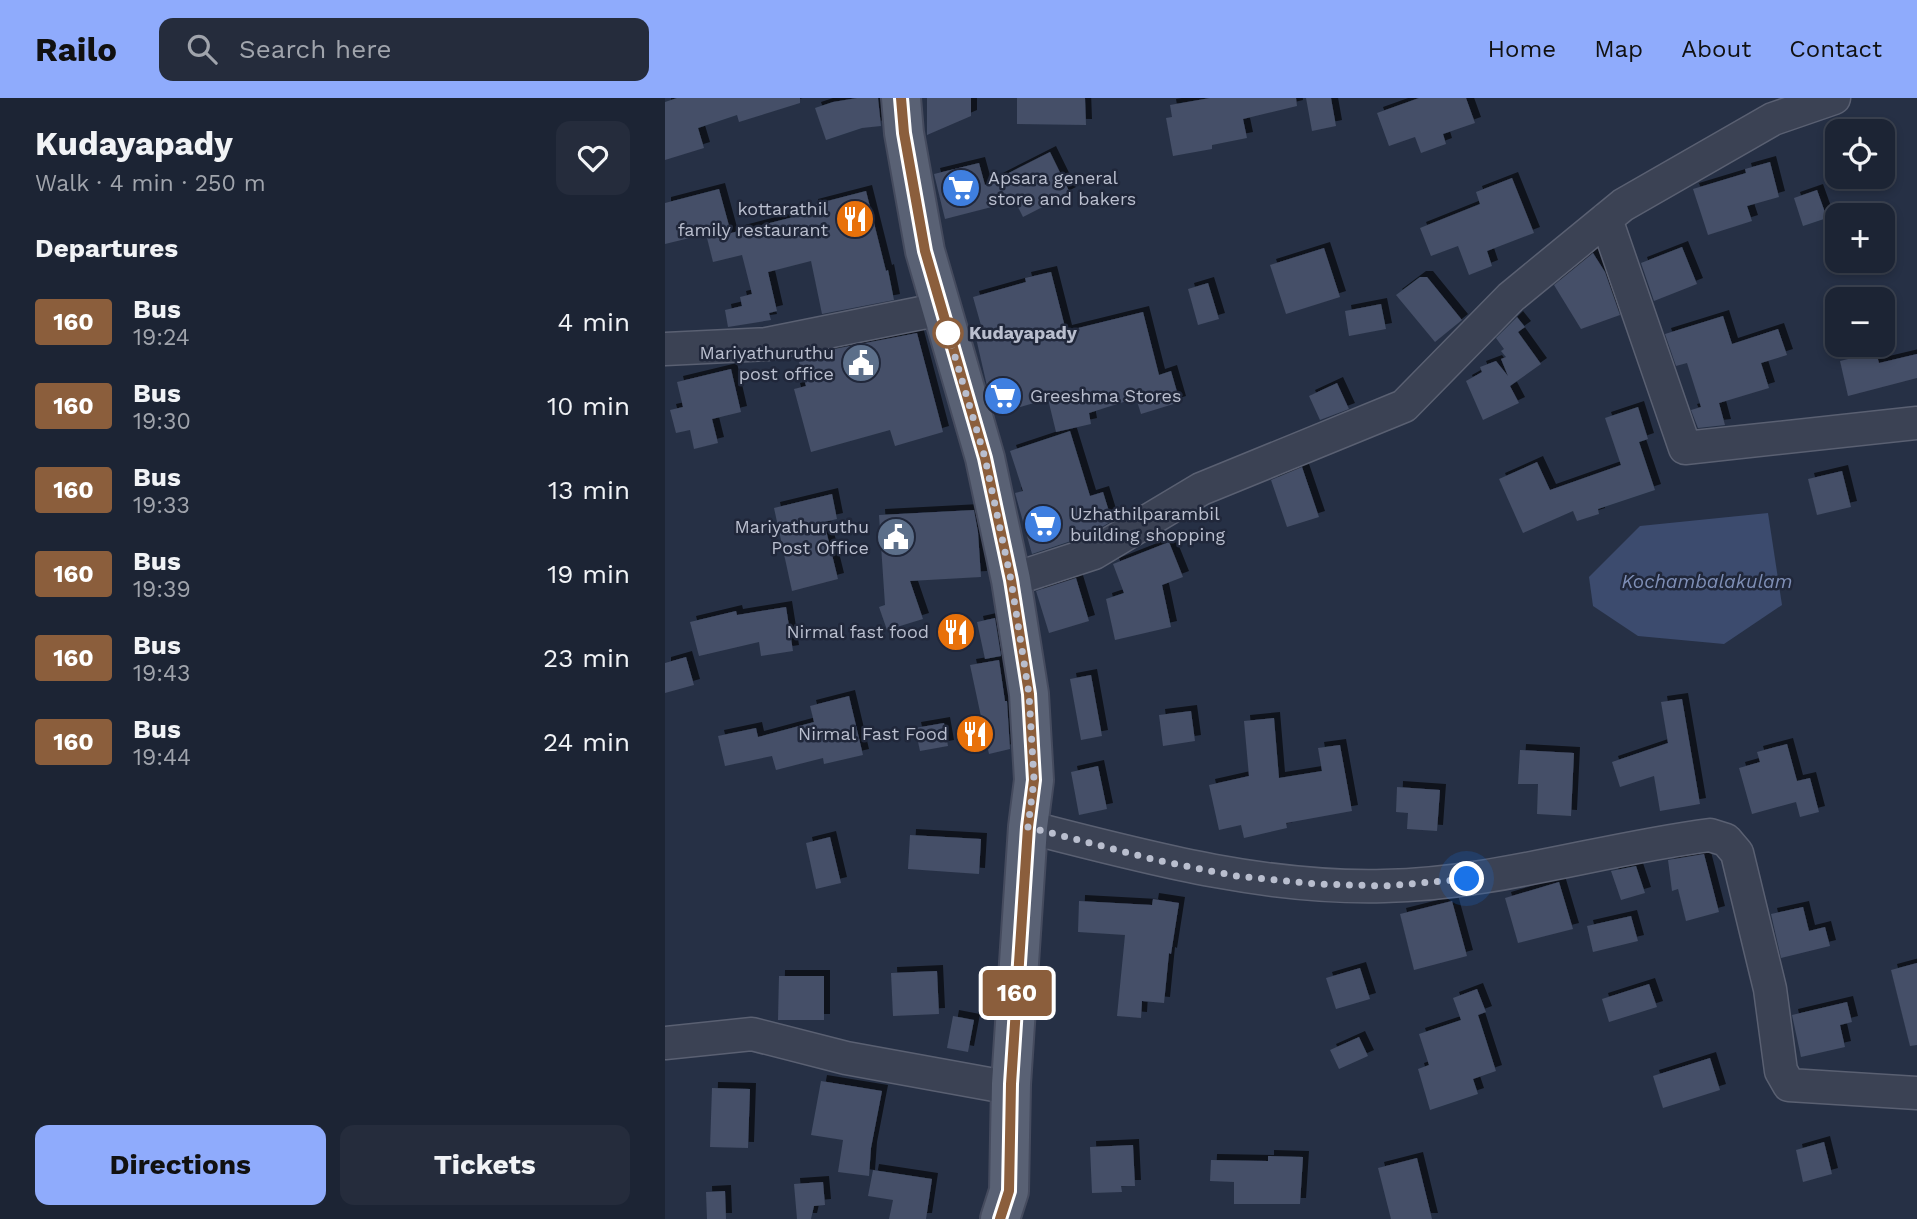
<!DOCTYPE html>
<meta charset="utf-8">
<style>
body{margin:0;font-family:"Work Sans",sans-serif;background:#252c3c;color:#f1f3f6;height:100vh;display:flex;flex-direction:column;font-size:26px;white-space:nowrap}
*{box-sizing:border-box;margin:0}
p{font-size:23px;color:#a0a4ac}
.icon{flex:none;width:38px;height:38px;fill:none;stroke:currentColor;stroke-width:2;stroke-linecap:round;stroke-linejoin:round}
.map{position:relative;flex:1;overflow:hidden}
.side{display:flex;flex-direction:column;background:#1c2434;width:665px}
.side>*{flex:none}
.badge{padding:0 14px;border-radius:5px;font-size:24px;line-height:46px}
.controls{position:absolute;left:1160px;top:21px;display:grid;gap:14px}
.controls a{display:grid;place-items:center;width:70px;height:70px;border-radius:14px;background:#1c2434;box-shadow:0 4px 10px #0003,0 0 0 2px #3a414f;font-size:35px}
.you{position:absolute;width:35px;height:35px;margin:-18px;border:5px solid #fff;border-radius:50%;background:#1a73e8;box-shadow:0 0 0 10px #1a73e833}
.map>.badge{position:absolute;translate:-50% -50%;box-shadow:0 0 0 4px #fff}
h2{padding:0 35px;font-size:26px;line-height:63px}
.round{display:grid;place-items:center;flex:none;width:74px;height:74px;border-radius:14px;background:#252c3c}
.headline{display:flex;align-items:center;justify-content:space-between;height:119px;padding:0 35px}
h1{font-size:33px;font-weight:700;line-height:52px}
.cta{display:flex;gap:14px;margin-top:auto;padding:14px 35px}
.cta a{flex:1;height:80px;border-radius:14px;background:#8fabfc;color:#111;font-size:28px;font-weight:700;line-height:80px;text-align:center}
.cta a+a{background:#252c3c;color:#f1f3f6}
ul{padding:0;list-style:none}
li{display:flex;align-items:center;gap:21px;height:84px;padding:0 35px}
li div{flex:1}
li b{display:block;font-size:26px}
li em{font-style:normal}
li .badge{min-width:77px;font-weight:700;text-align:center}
header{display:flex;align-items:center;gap:42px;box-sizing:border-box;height:98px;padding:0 35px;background:#8fabfc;color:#111}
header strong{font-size:33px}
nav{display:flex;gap:38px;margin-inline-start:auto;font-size:24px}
.search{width:490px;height:63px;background:#252c3c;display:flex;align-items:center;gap:18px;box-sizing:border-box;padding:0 24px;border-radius:14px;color:#a0a4ac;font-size:26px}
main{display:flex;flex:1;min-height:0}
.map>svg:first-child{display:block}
.water{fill:#3c4b6e}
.building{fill:#454f67;filter:url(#shadow)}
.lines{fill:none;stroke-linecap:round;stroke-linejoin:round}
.minor-casing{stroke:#5a6072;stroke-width:35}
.major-casing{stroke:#454b5e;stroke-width:42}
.minor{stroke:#3b4254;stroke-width:32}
.major{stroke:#596174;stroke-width:38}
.line-casing{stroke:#fff;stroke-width:16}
.line{stroke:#8b5e3c;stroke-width:10}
.walk{stroke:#b9bece;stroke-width:7;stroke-dasharray:0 12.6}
.stop-dot{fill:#fff;stroke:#8b5e3c;stroke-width:3.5}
.labels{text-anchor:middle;stroke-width:5;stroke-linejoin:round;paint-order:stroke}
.poi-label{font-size:18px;fill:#b9bece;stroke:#20273a;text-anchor:end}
.stop-label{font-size:18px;font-weight:bold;fill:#b9bece;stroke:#20273a;text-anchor:start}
.water-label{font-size:19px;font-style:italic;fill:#7f8fb6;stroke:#20273a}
</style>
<header>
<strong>Railo</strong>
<div class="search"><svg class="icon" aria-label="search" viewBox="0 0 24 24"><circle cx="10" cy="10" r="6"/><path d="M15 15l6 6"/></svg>Search here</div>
<nav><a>Home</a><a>Map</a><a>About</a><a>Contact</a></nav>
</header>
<main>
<section class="side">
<div class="headline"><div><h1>Kudayapady</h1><p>Walk · 4 min · 250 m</p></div><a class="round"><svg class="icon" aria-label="heart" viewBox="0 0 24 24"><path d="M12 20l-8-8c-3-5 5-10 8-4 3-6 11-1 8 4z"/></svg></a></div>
<h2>Departures</h2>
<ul>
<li><span class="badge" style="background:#8b5e3c;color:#fff">160</span><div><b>Bus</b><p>19:24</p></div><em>4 min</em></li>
<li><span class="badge" style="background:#8b5e3c;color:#fff">160</span><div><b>Bus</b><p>19:30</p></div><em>10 min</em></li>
<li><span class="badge" style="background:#8b5e3c;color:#fff">160</span><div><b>Bus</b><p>19:33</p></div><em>13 min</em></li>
<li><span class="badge" style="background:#8b5e3c;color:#fff">160</span><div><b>Bus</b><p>19:39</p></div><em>19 min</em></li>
<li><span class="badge" style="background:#8b5e3c;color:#fff">160</span><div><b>Bus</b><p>19:43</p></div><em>23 min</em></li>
<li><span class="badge" style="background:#8b5e3c;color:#fff">160</span><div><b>Bus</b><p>19:44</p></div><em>24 min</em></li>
</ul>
<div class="cta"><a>Directions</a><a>Tickets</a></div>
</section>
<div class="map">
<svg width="1252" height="1121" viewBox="0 0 1252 1121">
<defs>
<filter id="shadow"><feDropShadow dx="6" dy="-6" stdDeviation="0" flood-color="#0009"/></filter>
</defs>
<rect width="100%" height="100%" fill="#263045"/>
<path class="water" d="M1103,415L1117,507L1059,546L973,538L928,508L924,479L975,428Z"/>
<path class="building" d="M12,0H135V5L74,24L72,17L33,30L39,50L0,62V4Z
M192,0H213L216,28L197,30L161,42L150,10L168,4Z
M262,0H306V18L262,37Z
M352,0H420L421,27L352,26Z
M545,0H631L632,8L578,21L582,40L547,47V51L508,58L501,20L507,19L505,7Z
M641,0H666L671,28L647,33Z
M754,0H801L810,25L778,36L781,46L756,55L750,39L724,48L712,15Z
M385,54L405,95L358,119L350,103L280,121L269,76L314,65L320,87Z
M1105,64L1114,99L1082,108L1087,123L1043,137L1028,91L1081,75L1080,71Z
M847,80L869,135L822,153L827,168L804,177L793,148L766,158L755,130L815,106L811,94Z
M54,91L66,135L148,114L147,107L201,93L221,173L223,172L229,202L157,216L146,163L103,174L112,213L104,215L106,222L63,229L60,212L77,208L75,199L87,196L77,157L48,164L41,136L0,146V105Z
M1152,92L1162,120L1138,128L1129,100Z
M1017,149L1032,186L989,203L976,165Z
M659,150L675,199L621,216L605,167Z
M928,155L940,174L955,217L916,231L889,187Z
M386,174L401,233L478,214L494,277L506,273L515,304L476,316L471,300L424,315L426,326L391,334L383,301L338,314L330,286L322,288L311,240L319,238L308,199L361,184L360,180Z
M755,179H762L797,222L770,244L731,197Z
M543,185L554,221L533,227L523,191Z
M716,206L721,231L684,238L680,213Z
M1058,218L1067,246L1113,231L1122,257L1096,265L1104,290L1054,305L1060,327L1033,330L1026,312L1036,309L1022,265L1011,268L1000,236Z
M852,219L860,229L853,234L876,266L845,288L854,305L818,322L801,283L817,274L815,269L831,263L843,278L836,261L841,259L836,253L839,251L831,240Z
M252,235L278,334L230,348L225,332L146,354L129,291L141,288L134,264L164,255V252Z
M1211,254L1214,265L1252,256V280L1183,298L1175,263Z
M66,271L76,314L47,321L53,345L29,351L25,332L11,335L5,312L18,309L12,284Z
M672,285L684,311L655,322L644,298Z
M973,309L983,341L974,344L990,392L933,411L934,416L912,423L908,413L858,435L834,381L872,364L885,392L956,367L940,320Z
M405,333L425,398L438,394L447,423L421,438L367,456L350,395L358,393L345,353Z
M637,369L654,419L622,429L606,382Z
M1177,373L1186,409L1152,417L1143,381Z
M167,396L172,421L159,424L173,481L127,493L109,410Z
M309,412L313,434L316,479L245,483L258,521L222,532L214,509L220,507L214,417Z
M504,444L518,479L497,487L506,529L450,542L441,501L459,495L448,466Z
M411,480L424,523L384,535L371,493Z
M121,509L128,553L96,558L94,544L34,558L25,524L71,513L72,517Z
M330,520L336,558L320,561L312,524Z
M21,559L29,587L0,595V565Z
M334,562L340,603H342L345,651L324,656L305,567Z
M426,577L437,638L416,642L405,581Z
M184,598L198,657L159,666L158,660L111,672L107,658L60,668L53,638L91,630L93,639L149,624L145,608Z
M1017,601L1035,706L995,713L989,678L955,689L947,664L1003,645L996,604Z
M526,613L530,643L498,648L494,617Z
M609,620L614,680L657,673L653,650L675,647L687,713L621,725L622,730L579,740L576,727L554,732L544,687L584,678L579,623Z
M279,625L283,648L255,653L250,630Z
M1122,646L1132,683L1145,680L1154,714L1135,719L1131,704L1087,716L1074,670L1095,664L1092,654Z
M855,652L909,655L906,718L872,716L873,686H853Z
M433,668L442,711L414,717L406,674Z
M732,689L775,692L772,733L742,731L743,715L731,714Z
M245,737L316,741L314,776L243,771Z
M165,739L176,785L151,791L141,745Z
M1039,756L1054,814L1021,823L1013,791L1007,793L1003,762Z
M971,768L980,795L956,802L946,773Z
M894,784L908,831L853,845L840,800Z
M488,801L514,805L506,856L504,855L499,905L477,903L476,920L452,918L460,837L413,834L414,803L487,807Z
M787,803L802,858L749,872L735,816Z
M1138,809L1144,833L1160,829L1165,848L1116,860L1106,816Z
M966,818L973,843L928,854L922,828Z
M1252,865V947L1245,948L1226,872Z
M695,870L705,901L671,911L661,880Z
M272,873L274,916L228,918L226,875Z
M114,878H159V922H113Z
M984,886L992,909L944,924L937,901Z
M812,891L821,914L813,917L831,973L808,981L813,996L765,1012L753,971L764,967L754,936L796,922L788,900Z
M1182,904L1187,924L1175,927L1180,949L1136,959L1127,917Z
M288,918L309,922L303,954L282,950Z
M694,939L703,958L674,971L665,952Z
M1045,960L1055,992L998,1010L988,978Z
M156,983L217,993L206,1050L204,1078L173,1074L178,1042L146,1037Z
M47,990L85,991L83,1050L45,1049Z
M1159,1044L1167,1076L1138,1084L1131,1052Z
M468,1047L470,1088H456L457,1094L427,1095L425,1049Z
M603,1058L638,1059L635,1106H569V1084L545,1083L546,1062L603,1063Z
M752,1060L767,1121H726L713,1070Z
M208,1072L267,1081L261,1121H224L228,1102L203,1098Z
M158,1084L160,1107L149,1108L146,1121H132L129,1086Z
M60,1093L61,1121H42L41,1094Z"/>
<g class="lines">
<defs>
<path id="minor" d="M941,121L1020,350L1252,325
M0,251L102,246L276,211
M346,482L429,455L536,391L739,308L846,199L958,107L1108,21L1169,0
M363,729C480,759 597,791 719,788C829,786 936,751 1045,737L1061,742L1072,755L1105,891L1116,973L1124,987L1252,995
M0,945L87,936L181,960L346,990"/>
<path id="major" d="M236,0L239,35L260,153L320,360L346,482L364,596L369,682L363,729L346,986L344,1093L335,1121"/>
</defs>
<use href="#minor" class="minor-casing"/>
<use href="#major" class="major-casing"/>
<use href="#minor" class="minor"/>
<use href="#major" class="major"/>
</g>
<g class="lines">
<defs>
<path id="line" d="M236,0L239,35L260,153L320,360L346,482L364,596L369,682L363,729L346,986L344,1093L335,1121"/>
</defs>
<use href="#line" class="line-casing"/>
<use href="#line" class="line"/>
<path class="walk" d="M283,235L320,360L346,482L364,596L369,682L363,729L491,762L571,778L651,786L720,788L802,781"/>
</g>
<defs>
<symbol id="supermarket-disc" viewBox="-11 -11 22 22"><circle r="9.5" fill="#3f7fe0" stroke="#20273a"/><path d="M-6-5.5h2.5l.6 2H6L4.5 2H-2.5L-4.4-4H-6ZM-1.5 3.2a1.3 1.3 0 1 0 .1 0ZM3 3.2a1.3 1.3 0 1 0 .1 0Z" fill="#fff"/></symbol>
<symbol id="restaurant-disc" viewBox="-11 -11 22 22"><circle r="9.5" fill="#e8710a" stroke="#20273a"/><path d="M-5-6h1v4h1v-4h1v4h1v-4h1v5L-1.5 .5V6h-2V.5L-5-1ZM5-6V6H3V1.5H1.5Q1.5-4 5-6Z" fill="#fff"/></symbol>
<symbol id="civic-disc" viewBox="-11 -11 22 22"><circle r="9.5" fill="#5c6f8a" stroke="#20273a"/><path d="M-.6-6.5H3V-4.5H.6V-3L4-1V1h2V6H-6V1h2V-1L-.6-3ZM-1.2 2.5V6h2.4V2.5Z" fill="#fff"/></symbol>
</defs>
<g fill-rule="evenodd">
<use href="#supermarket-disc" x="274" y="68" width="44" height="44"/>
<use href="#restaurant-disc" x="168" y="99" width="44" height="44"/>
<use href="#civic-disc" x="174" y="243" width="44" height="44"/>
<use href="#supermarket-disc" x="316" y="276" width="44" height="44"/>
<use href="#supermarket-disc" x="356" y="404" width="44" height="44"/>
<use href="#civic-disc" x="209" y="417" width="44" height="44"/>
<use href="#restaurant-disc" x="269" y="512" width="44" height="44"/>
<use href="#restaurant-disc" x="288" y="614" width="44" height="44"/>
</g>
<circle class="stop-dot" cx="283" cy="235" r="14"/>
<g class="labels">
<g class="poi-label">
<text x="323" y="86" text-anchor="start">Apsara general<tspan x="323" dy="21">store and bakers</tspan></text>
<text x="163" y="117">kottarathil<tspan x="163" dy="21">family restaurant</tspan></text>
<text x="169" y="261">Mariyathuruthu<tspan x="169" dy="21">post office</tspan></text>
<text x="365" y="304" text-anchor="start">Greeshma Stores</text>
<text x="405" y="422" text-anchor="start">Uzhathilparambil<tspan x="405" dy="21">building shopping</tspan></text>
<text x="204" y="435">Mariyathuruthu<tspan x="204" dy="21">Post Office</tspan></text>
<text x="264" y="540">Nirmal fast food</text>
<text x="283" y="642">Nirmal Fast Food</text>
</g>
<g class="stop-label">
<text x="304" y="241">Kudayapady</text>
</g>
<g class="water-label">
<text x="1042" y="490">Kochambalakulam</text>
</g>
</g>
</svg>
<div class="controls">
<a><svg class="icon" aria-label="locate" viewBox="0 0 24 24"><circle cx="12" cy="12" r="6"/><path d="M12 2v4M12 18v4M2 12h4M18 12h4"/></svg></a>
<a>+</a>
<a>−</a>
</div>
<div class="you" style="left:802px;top:781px"></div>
<b class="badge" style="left:352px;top:895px;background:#8b5e3c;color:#fff">160</b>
</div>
</main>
